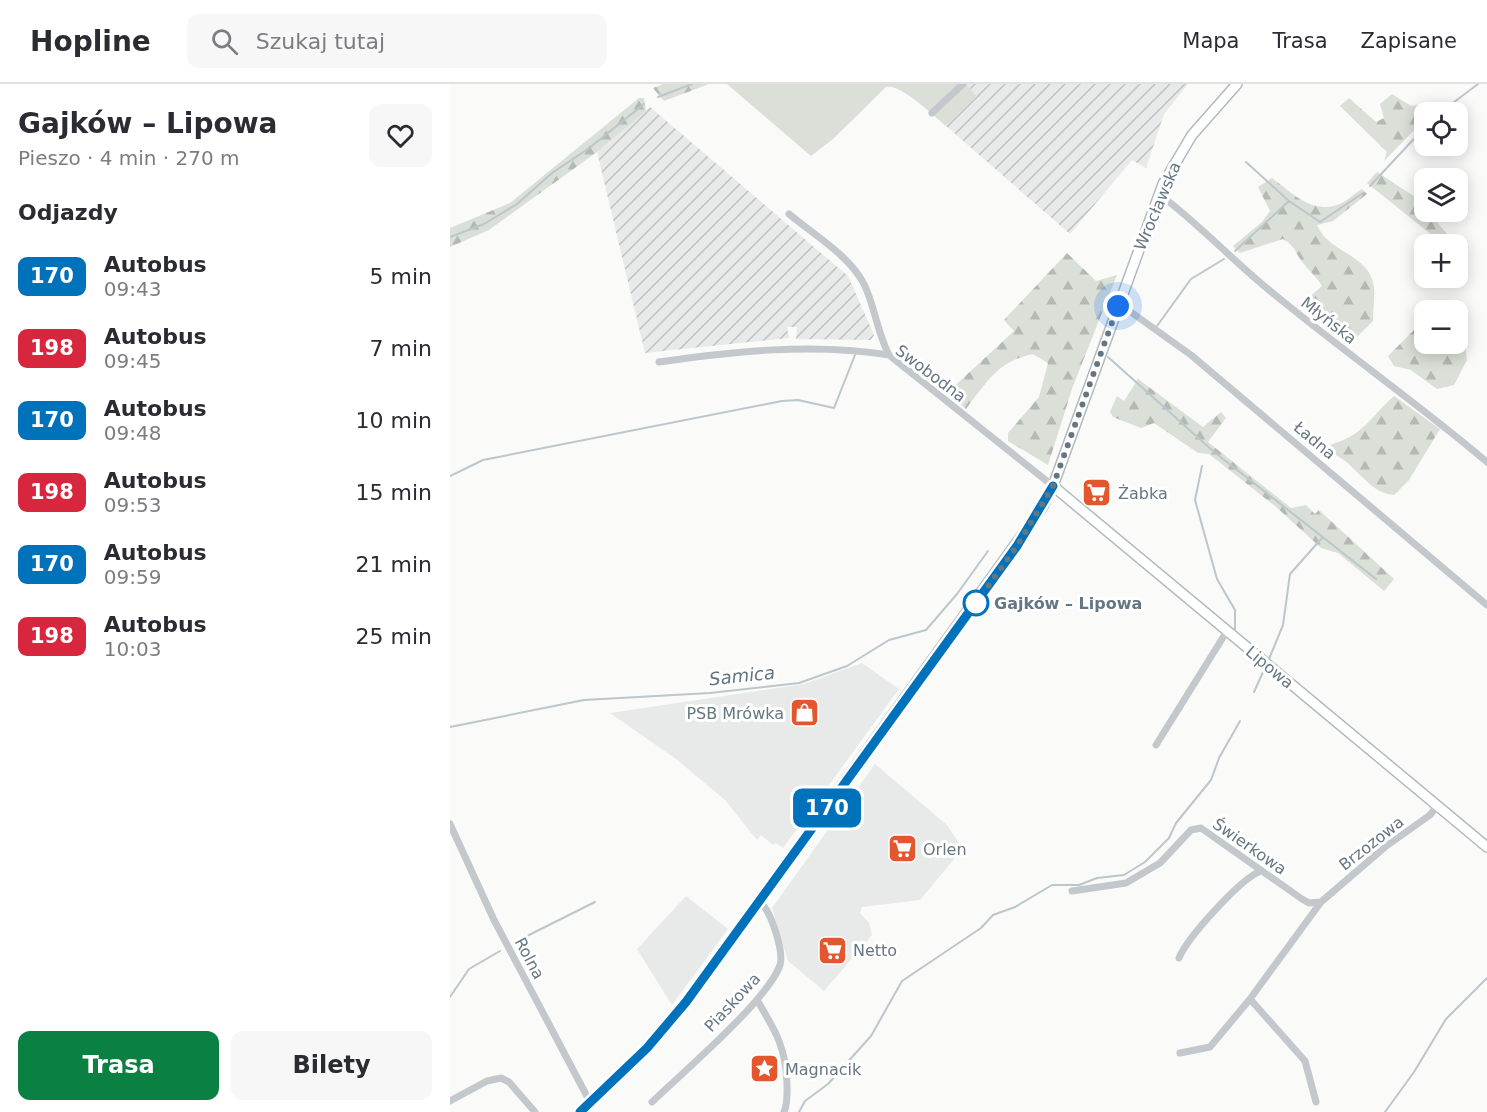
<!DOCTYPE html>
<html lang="pl">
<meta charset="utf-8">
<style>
body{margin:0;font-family:"DejaVu Sans",sans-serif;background:#f7f7f7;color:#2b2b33;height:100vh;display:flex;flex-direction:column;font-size:22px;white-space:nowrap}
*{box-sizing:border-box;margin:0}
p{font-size:20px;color:#7c7c81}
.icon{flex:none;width:33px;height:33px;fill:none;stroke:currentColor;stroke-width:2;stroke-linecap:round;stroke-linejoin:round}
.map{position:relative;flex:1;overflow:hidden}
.drawer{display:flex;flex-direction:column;background:#fff;width:450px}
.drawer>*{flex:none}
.badge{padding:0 12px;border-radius:9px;font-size:21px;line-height:39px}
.tools{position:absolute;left:964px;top:18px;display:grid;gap:12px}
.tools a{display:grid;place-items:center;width:54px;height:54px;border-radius:12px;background:#fff;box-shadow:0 3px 15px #0003;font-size:30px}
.you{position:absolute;width:30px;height:30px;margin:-15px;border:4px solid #fff;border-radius:50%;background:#1a73e8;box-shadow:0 0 0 9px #1a73e833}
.map>.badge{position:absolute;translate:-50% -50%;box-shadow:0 0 0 3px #fff}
h2{padding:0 18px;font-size:22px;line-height:54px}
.round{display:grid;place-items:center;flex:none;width:63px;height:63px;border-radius:12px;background:#f7f7f7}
.summary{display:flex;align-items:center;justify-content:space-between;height:102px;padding:0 18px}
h1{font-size:28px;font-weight:700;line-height:45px}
.action{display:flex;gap:12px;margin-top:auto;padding:12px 18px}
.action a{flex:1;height:69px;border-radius:12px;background:#0b8043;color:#fff;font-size:24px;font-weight:700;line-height:69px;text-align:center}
.action a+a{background:#f7f7f7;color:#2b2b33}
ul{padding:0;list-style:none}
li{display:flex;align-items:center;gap:18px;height:72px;padding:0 18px}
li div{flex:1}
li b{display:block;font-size:22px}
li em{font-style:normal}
li .badge{min-width:66px;font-weight:700;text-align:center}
header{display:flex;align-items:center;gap:36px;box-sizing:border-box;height:84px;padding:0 30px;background:#fff;border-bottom:2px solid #e1e1e2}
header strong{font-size:28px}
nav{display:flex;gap:33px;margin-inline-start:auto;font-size:21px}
.search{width:420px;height:54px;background:#f7f7f7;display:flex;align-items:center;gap:15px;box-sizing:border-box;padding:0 21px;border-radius:12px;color:#7c7c81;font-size:22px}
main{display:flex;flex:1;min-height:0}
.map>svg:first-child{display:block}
.built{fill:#e8e9e9}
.industrial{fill:url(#industrial-furrows)}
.green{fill:#dadfd7}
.forest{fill:url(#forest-firs)}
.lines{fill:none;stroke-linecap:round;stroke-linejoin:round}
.stream{stroke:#bbc7cb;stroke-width:2}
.secondary-casing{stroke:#b3babf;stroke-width:12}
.street{stroke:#c3c8cc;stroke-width:7}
.secondary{stroke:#fff;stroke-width:9}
.line-casing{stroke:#fff;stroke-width:14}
.line{stroke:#0072bc;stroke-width:9}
.walk{stroke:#657683;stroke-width:6;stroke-dasharray:0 10.8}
.stop-dot{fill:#fff;stroke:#0072bc;stroke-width:3}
.labels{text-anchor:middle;stroke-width:6;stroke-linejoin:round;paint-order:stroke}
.street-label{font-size:16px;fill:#657683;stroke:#fff}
.poi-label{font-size:16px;fill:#657683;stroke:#fff;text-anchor:start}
.stop-label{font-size:16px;font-weight:bold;fill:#657683;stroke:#fff;text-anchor:start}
.water-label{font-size:18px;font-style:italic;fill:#60757c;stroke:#fff}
</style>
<header>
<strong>Hopline</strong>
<div class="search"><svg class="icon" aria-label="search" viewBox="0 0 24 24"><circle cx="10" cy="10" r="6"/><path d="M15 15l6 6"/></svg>Szukaj tutaj</div>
<nav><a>Mapa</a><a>Trasa</a><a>Zapisane</a></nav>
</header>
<main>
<section class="drawer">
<div class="summary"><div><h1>Gajków – Lipowa</h1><p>Pieszo · 4 min · 270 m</p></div><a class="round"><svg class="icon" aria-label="heart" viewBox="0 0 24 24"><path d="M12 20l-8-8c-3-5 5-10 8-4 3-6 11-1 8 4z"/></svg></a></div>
<h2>Odjazdy</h2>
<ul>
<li><span class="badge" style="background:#0072bc;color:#fff">170</span><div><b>Autobus</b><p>09:43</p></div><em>5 min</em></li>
<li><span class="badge" style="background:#d7263d;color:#fff">198</span><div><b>Autobus</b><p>09:45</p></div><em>7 min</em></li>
<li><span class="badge" style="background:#0072bc;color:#fff">170</span><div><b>Autobus</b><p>09:48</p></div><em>10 min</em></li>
<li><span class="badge" style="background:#d7263d;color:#fff">198</span><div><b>Autobus</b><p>09:53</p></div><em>15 min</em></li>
<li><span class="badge" style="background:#0072bc;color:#fff">170</span><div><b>Autobus</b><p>09:59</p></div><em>21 min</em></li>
<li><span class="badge" style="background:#d7263d;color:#fff">198</span><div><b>Autobus</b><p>10:03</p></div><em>25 min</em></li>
</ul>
<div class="action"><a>Trasa</a><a>Bilety</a></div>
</section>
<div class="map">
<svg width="1037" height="1028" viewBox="0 0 1037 1028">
<defs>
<pattern id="industrial-furrows" width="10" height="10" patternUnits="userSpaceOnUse" patternTransform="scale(1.5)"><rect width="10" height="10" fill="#e8e9e9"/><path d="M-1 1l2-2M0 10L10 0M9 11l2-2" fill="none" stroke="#c0c1c2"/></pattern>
<pattern id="forest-firs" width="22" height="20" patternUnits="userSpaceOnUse" patternTransform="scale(1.5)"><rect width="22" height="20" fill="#dadfd7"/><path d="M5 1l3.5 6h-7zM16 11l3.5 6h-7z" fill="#b4b9b4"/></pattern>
</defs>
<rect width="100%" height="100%" fill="#fafaf8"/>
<path class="built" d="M412,579L449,605L333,764L326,759L323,761L311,751L307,756L275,716L226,675L160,629L354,600Z
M425,680L497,741L511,762L509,769L470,816L412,823L410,829L419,839L422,851L374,907L338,877L322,824Z
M236,812L278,845L222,921L187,865Z"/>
<path class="industrial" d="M516,0H738L714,30L696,84L682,76L620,150L496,42L527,12Z
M200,23L398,192L424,251L421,256L346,255L347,243H337L339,254L195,269L147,68Z"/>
<path class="green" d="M277,0H516L527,12L496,42C483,32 452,0 436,3L383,55L361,72Z"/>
<path class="forest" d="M213,0H259L214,17L203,4Z
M942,10L961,22L983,19L978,28H975V35L934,77L937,68L890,22L899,14L926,38L934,34L930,20Z
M189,14H194L196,27L147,68L39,146L0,163V144L60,119Z
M927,88L970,116L975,128H978L1006,160H993L917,99Z
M822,94C843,110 864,132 892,119C899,115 905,109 912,105L917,110L883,137L867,141C878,169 920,170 924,203C925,214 923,226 923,237L905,255H890L855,224L856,216L872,202C867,193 860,188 854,180C845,170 846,162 833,155L790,169L783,162L812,138L820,127L808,103Z
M617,169L646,197L667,191L623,302L598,381L558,357V349L589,313L598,279L583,270C548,277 537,298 516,325L497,309L564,247L554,236Z
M975,235V260H1008V254L1015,260L1017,276L1004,301L987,305L961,286L944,282L938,272Z
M688,295L753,343L771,328L776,334L758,358L841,424L856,421L865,430L869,426L944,495L934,507L888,469L871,464L825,422L759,370L748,369L704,339L691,344L663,333L660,328L667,312L674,317Z
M944,312L990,345L959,396L944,411C916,409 903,373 877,368L882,360C914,351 921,332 944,312Z"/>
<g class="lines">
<path class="stream" d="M208,13L242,0
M991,28L1028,0
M796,78L839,117L870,138L913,109
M920,102L975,43
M0,153L34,140L67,120L102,89L138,65L194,20
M785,167L839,117
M707,242L741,195L774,175
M658,273L763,367L926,495
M752,382L745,416L767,495L785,526V545
M0,392L33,376L332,317L348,316L384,324L405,271
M819,575L833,541L840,490L872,454
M804,608L813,588
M0,643L134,616L260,609L349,599L397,582L439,556L476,546L507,510L538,467
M65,858L145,818
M0,913L19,885L50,867
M349,1028L355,1017L378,1000L421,952L452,897L531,844L543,831L565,823L602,801H629L647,794L674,791L695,778L719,754L726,739L761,696L769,674L790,637
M935,1028L964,988L996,935L1037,894"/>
<defs>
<path id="secondary" d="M603,402L1037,763
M130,1028L197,964L236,918L593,422L603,402L713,100L742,51L787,0"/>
</defs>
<use href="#secondary" class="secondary-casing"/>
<path class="street" d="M482,29L513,0
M709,110C748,139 781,175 819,206C890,265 966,318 1037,378
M339,130C364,151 399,171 414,200C425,223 427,248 439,271
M667,222L678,226L741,271L1037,521
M209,278C284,267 363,259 439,271L603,402
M706,661L777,547
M0,740L44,836L140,1018
M622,807L676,799L710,779L741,746L751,744L852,815L859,819L871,818
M729,874C737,854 791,794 811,787
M800,915L855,977L866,1018
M307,916C325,946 336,963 337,1000C337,1009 338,1019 334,1028
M730,969L760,963L800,915L871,818L935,763L980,731L987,722
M0,1017L37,997L51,994L59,998L85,1028
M202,1018C232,989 318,916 330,881C334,867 321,827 310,818"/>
<use href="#secondary" class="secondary"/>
</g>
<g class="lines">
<defs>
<path id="line" d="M130,1028L197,964L236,918L567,462L603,402"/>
</defs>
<use href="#line" class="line-casing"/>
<use href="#line" class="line"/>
<path class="walk" d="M526,519L567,462L603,402L668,222"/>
</g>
<defs>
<symbol id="supermarket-square" viewBox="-11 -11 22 22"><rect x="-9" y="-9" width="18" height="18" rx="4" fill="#e4572e" stroke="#fff"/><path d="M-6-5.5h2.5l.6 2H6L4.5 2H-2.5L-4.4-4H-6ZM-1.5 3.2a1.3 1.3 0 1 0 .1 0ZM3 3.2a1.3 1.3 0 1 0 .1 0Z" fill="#fff"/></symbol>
<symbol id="shop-square" viewBox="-11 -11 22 22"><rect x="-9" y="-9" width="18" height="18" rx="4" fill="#e4572e" stroke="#fff"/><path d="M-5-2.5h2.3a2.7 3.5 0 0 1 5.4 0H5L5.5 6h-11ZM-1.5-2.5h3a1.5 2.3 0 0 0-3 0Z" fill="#fff"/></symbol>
<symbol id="sight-square" viewBox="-11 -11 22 22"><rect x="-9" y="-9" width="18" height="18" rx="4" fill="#e4572e" stroke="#fff"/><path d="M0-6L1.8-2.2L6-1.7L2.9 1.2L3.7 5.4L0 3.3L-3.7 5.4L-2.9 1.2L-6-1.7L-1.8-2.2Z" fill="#fff"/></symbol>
</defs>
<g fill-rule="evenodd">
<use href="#supermarket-square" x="630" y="392" width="33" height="33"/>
<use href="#shop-square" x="338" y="612" width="33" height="33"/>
<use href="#supermarket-square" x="436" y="748" width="33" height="33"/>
<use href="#supermarket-square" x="366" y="850" width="33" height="33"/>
<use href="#sight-square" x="298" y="968" width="33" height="33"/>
</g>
<circle class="stop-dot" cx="526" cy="519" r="12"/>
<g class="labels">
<g class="street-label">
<text transform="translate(707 122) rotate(-67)" y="6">Wrocławska</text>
<text transform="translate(879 236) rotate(38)" y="6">Młyńska</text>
<text transform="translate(481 289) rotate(37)" y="6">Swobodna</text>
<text transform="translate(865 356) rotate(40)" y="6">Ładna</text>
<text transform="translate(820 583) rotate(40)" y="6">Lipowa</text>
<text transform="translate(921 759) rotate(-38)" y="6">Brzozowa</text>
<text transform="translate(800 762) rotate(35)" y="6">Świerkowa</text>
<text transform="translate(80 874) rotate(62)" y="6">Rolna</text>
<text transform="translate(282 918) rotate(-47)" y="6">Piaskowa</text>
</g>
<g class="poi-label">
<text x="668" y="415">Żabka</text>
<text x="334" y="635" text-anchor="end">PSB Mrówka</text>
<text x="473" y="771">Orlen</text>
<text x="403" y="872">Netto</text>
<text x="335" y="991">Magnacik</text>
</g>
<g class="stop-label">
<text x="544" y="525">Gajków – Lipowa</text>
</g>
<g class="water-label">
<text transform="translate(292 592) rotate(-6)" y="6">Samica</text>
</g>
</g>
</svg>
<div class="tools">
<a><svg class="icon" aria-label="locate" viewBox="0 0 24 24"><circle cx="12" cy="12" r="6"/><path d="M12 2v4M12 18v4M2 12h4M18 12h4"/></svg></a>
<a><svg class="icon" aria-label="layers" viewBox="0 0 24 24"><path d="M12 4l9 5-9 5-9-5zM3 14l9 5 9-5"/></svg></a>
<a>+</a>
<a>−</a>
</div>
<div class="you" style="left:668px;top:222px"></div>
<b class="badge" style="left:377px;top:724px;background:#0072bc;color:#fff">170</b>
</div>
</main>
